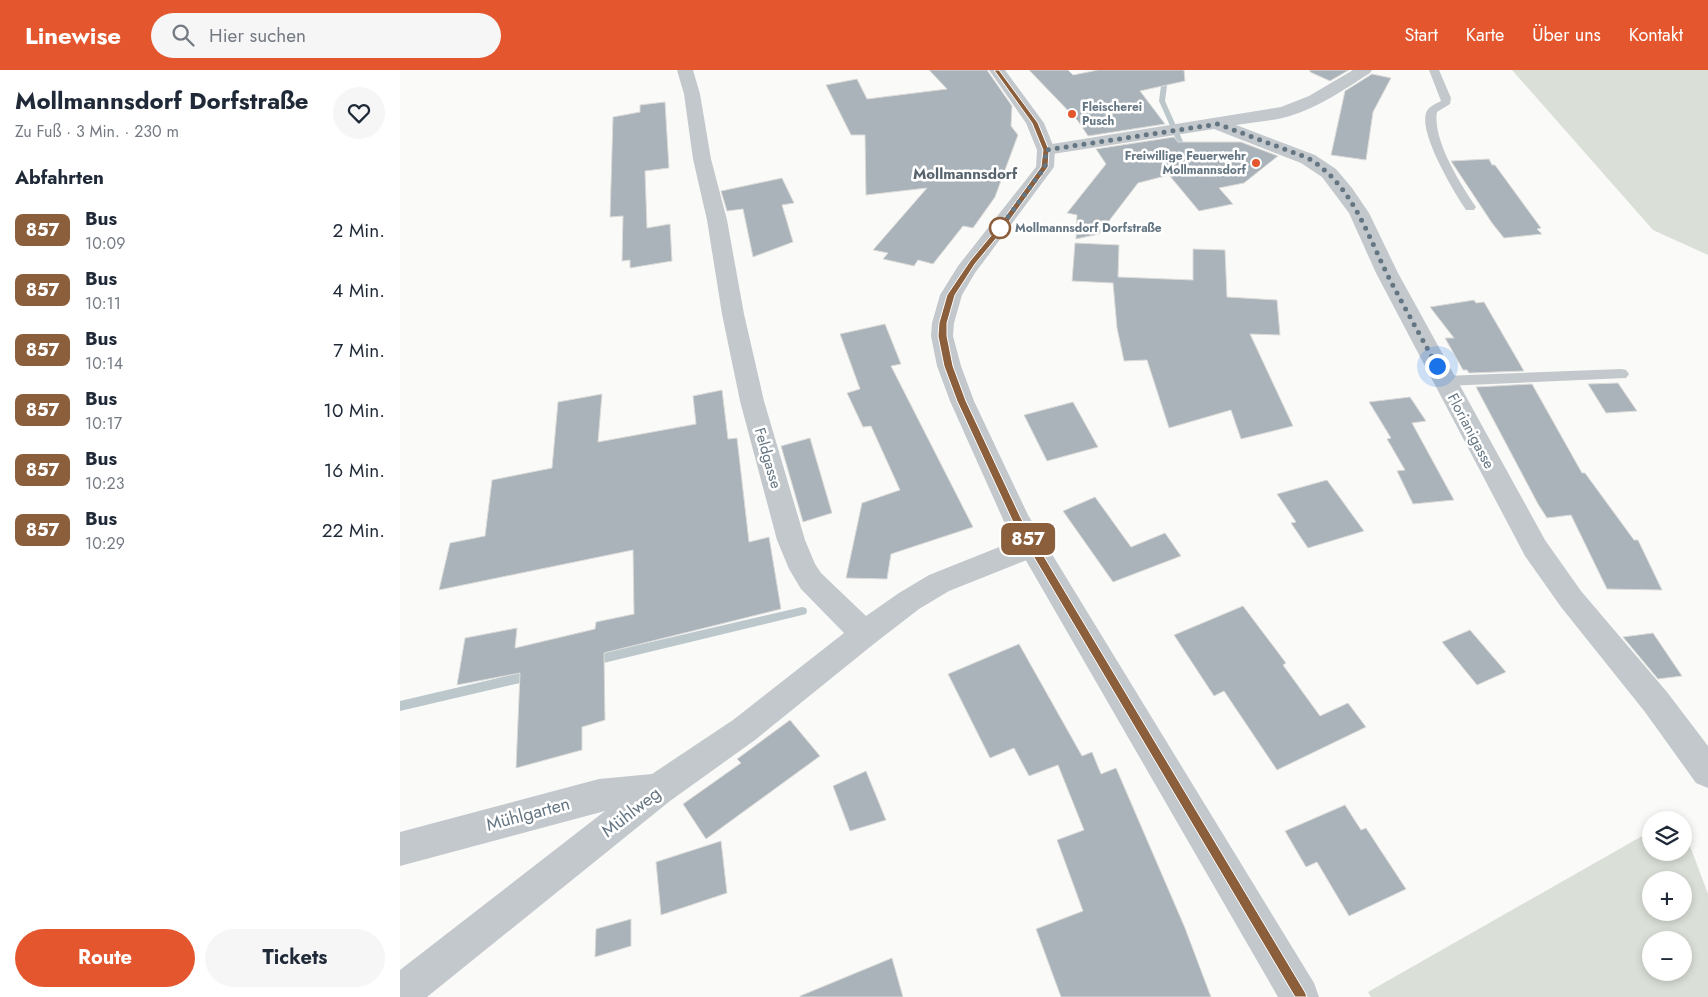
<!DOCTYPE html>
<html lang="de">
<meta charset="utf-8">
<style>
body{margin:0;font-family:Jost,sans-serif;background:#f6f6f7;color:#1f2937;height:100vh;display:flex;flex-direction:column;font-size:19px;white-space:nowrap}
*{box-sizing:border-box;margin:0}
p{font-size:16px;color:#747a83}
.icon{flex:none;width:28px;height:28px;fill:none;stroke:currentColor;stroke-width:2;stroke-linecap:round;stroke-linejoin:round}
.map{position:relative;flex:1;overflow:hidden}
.sheet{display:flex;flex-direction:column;background:#fff;width:400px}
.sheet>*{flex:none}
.badge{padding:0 10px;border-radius:8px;font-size:18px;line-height:32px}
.buttons{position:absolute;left:1242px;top:741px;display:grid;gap:10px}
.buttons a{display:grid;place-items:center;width:50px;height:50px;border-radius:50%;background:#fff;box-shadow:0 2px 8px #0003;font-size:25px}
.you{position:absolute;width:25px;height:25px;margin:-12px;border:4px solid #fff;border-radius:50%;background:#1a73e8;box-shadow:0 0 0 8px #1a73e833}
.map>.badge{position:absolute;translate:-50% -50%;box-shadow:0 0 0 2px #fff}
h2{padding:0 15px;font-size:19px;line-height:45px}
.round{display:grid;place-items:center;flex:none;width:52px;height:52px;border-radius:26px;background:#f6f6f7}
.head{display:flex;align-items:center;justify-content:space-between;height:85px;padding:0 15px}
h1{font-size:24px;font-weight:700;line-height:38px}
.primary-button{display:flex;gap:10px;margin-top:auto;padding:10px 15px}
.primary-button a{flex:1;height:58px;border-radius:30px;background:#e4572e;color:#fff;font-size:20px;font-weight:700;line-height:58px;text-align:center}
.primary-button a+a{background:#f6f6f7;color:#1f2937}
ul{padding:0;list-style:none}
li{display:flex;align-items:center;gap:15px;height:60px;padding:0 15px}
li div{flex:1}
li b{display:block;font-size:19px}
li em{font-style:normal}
li .badge{min-width:55px;font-weight:700;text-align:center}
header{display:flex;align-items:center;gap:30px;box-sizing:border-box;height:70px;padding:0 25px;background:#e4572e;color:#fff}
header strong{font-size:24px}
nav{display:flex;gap:28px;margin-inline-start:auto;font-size:18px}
.search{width:350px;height:45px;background:#f6f6f7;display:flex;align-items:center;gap:12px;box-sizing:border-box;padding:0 18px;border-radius:28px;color:#747a83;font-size:19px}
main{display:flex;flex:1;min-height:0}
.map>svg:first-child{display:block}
.green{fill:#dadfd7;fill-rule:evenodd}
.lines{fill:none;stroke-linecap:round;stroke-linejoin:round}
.stream{fill:#bbc7cb;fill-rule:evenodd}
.building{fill:#aab3b9;stroke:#dcdcda}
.service{fill:#c3c8cc;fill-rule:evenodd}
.minor{fill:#c3c8cc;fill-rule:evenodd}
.tertiary{fill:#c3c8cc;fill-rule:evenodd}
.line{fill:#8b5e3c;stroke:#fff}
.walk{stroke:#657683;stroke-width:5;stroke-dasharray:0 9}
.poi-dot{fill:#e4572e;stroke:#fff;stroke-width:2}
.stop-dot{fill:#fff;stroke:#8b5e3c;stroke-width:2.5}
.labels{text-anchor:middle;stroke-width:5;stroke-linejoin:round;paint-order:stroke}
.far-poi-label{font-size:12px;font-weight:bold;fill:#657683;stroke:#fff;text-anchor:start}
.far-stop-label{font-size:12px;font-weight:bold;fill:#657683;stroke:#fff;text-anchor:start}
.far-quarter-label{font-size:15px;font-weight:bold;fill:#57646e;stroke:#fff}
.street-label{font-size:15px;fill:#657683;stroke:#fff}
.near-street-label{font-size:18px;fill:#657683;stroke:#fff}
</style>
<header>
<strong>Linewise</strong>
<div class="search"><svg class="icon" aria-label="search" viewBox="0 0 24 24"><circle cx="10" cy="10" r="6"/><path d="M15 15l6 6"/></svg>Hier suchen</div>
<nav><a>Start</a><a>Karte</a><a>Über uns</a><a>Kontakt</a></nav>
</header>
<main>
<section class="sheet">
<div class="head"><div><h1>Mollmannsdorf Dorfstraße</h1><p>Zu Fuß · 3 Min. · 230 m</p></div><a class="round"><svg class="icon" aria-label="heart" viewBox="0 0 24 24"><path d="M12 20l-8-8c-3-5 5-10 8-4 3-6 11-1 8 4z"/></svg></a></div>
<h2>Abfahrten</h2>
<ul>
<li><span class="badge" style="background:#8b5e3c;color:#fff">857</span><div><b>Bus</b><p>10:09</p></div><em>2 Min.</em></li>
<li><span class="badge" style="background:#8b5e3c;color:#fff">857</span><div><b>Bus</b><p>10:11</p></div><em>4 Min.</em></li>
<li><span class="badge" style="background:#8b5e3c;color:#fff">857</span><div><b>Bus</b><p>10:14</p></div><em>7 Min.</em></li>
<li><span class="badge" style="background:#8b5e3c;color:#fff">857</span><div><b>Bus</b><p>10:17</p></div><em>10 Min.</em></li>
<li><span class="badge" style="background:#8b5e3c;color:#fff">857</span><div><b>Bus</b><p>10:23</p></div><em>16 Min.</em></li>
<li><span class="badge" style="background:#8b5e3c;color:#fff">857</span><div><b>Bus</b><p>10:29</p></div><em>22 Min.</em></li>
</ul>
<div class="primary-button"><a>Route</a><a>Tickets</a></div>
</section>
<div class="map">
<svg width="1308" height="927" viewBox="0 0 1308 927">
<rect width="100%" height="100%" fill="#fafaf8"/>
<path class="green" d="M1112,0H1308V185L1253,160Z
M1284,760L1308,824V927H971L968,922L1251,761V782H1284ZM1251,810H1284V842H1251ZM1251,870H1284V902H1251Z"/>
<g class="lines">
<path class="stream" d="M763,0H769L765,31L785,76L784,77L779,76L759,31Z
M402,537L406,538L407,541L406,544L402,545L191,596L187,594L185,591L187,588L191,586Z
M133,600L137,602L139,605L137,608L133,610L0,641V631Z"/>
</g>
<path class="building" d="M529,0H587L612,36L611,56L618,65L595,127L573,158L563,156L533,194L518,190L514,196L483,189L488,183L473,180L527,118L466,125L465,65H451L426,15L457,9L467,29L547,19Z
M629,0H668L673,5L698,0H784L785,11L740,21L765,54L688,66L678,51Z
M910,0H949L930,11L910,2Z
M972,4L991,8L973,42L966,90L931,85L945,21Z
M265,32L269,98L245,101L247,158L270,154L272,191L230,198V190L222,191L223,146L210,147L213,47L240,42V35Z
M774,67L778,72H841L878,86L844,113L819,118L833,134L799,141L769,105L738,113L699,164L676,169L677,145L667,143L706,94L696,79Z
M1089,89L1092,95H1095L1141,158L1137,159L1142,164L1104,168L1092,153L1051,91Z
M382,108L394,133L382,135L393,172L353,187L343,139L327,141L321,121Z
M675,173L719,175L718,207L793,210V179L825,180L827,227L877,230L880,265L850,264L893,356L841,369L831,340L769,358L747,290L724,291L717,258L713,213L672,211Z
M1074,230L1076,233L1084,232L1124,301L1069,303L1067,300H1063L1045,268H1054L1030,237Z
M485,254L501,294L491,296L573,457L491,484L487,509L446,508L462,433L500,420L471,356L463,357L447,323L460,319L440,264Z
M1218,313L1237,341L1206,343L1188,314Z
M1132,314L1182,403H1185L1234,470H1238L1262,520L1207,519L1171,445L1147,448L1138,434L1076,317Z
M322,320L328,369L337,368L349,472L369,467L381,539L204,583L205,650L182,657V680L116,698L120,603L57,615L65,568L117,558L115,578L195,559L196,552L234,544L233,480L39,520L50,473L85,466L92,410L152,398L158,332L202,324L198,372L296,354L293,326Z
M1010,327L1026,351L1012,353L1054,430L1013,434L997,401L1005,400L987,369L991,368L969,332Z
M673,332L698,377L647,391L624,345Z
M410,368L432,443L403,452L381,376Z
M927,410L964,461L908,478L891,453L896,452L877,424Z
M695,427L731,477L765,463L781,486L713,512L663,441Z
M843,536L886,593L883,595L920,646L948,633L966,657L877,700L824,621L814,626L774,565Z
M1070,560L1106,602L1077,615L1042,572Z
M1253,563L1282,606L1258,609L1223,567Z
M619,574L682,686L692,682L701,704L716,698L785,858L811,927H661L636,859L683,841L657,770L684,760L658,695L629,706L614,678L590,688L548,604Z
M390,650L420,686L306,769L283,734L341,693L337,689Z
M466,701L486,750L450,761L433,716Z
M945,735L961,760L966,758L1006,819L949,846L917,792L906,797L885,761Z
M321,771L327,823L261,845L256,792Z
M231,849V876L195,887L196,859Z
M492,888L503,927H400V926Z"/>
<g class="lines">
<path class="service" d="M1029,0H1039L1051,28L1050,34L1037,42C1032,69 1061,115 1076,137L1074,140H1066C1054,122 1019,64 1026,43C1028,37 1035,34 1041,31Z
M1221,299L1226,300L1229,304L1226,308L1045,316L1040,315L1037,311L1040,307L1045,306Z"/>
<path class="minor" d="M277,0H293L300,24L311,89L327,150L344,244L364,331L405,470L415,494L421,503L466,546L499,523L529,505L622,468L632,465L642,468L646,476L642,484L549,521L519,539L475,573L355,670L270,731L27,927H0V900L205,741L0,796V762L199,709L252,704L333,650L444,563L401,519L389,499L377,470L340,331L322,244L307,150L293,89L284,24Z
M953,0H972L970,3C945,19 919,37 890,46C873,51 854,52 836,55L915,85L936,99L952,118L969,143L998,203L1145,470L1181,521L1267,622L1308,676V718L1296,713L1245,642L1161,537L1125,486L976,203L949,143L922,107L901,93L814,59L646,85L640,84L637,80L640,76L646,75L881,37L909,26Z"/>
<path class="tertiary" d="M589,0H605L644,53L655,80L654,97L575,203L562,225L554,253L553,266L561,296L574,331L628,445L914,913L919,927H878L606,456L550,331L537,296L531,266L532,253L540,225L558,196L636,97L637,80L626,53Z"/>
</g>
<path class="line" d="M594,0H599L638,53L649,80L648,97L599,165L575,194L555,225L547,253V266L553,296L566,331L621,448L905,922L907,927H895L613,452L557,331L544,296L538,266L539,253L547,225L570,191L594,162L641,97L643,80L632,53Z"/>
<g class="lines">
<path class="walk" d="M600,158L596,163L645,97L646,80L818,54L908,88C951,114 966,161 987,204C1003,235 1020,265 1037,296"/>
</g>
<g class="poi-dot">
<circle cx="672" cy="44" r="5"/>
<circle cx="856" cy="93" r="5"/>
</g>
<circle class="stop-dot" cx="600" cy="158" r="10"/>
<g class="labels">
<g class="far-poi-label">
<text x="682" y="41">Fleischerei<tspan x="682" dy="14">Pusch</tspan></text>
<text x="846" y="90" text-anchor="end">Freiwillige Feuerwehr<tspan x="846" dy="14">Mollmannsdorf</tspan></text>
</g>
<g class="far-stop-label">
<text x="615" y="162">Mollmannsdorf Dorfstraße</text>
</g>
<g class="far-quarter-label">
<text x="565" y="109">Mollmannsdorf</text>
</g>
<g class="street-label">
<text transform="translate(1071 361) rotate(62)" y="5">Florianigasse</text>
<text transform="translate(368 388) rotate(74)" y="5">Feldgasse</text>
</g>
<g class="near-street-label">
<text transform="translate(231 742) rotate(-38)" y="6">Mühlweg</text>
<text transform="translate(128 744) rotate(-15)" y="6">Mühlgarten</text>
</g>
</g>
</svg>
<div class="buttons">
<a><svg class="icon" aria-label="layers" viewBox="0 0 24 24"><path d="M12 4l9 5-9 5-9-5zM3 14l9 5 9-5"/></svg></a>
<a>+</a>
<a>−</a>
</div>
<div class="you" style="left:1037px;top:296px"></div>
<b class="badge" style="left:628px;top:469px;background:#8b5e3c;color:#fff">857</b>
</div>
</main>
